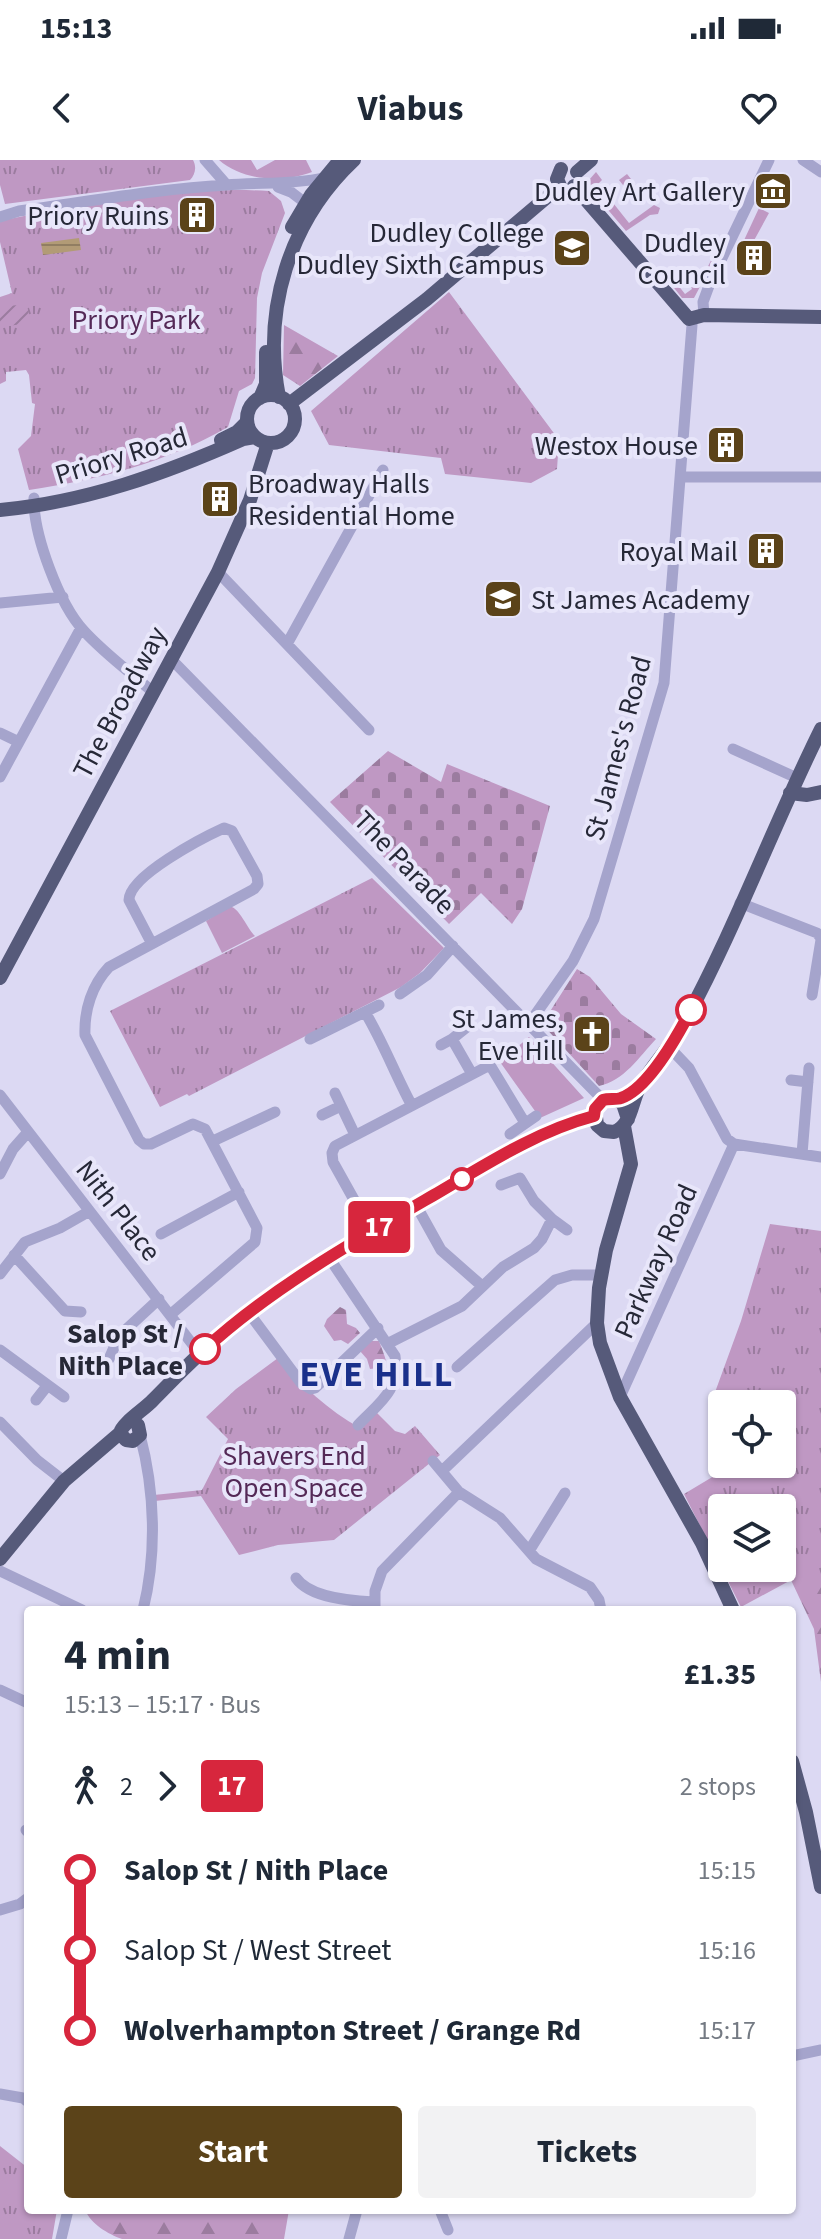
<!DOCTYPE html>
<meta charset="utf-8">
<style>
body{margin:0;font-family:"Source Sans 3",sans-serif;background:#f2f2f3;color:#1f2937;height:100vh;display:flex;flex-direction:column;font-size:30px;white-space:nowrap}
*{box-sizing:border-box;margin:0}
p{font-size:26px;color:#747a83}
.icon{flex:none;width:44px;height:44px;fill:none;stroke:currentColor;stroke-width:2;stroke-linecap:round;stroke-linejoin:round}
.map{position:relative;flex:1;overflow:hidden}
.drawer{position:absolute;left:24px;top:1446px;width:772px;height:608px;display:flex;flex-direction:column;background:#fff;border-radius:8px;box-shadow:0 2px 6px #0004}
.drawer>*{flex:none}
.badge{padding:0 16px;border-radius:6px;font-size:28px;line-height:52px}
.buttons{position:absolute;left:708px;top:1230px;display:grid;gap:16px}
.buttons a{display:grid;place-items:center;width:88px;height:88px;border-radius:8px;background:#fff;box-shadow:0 2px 6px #0004;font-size:40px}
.map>.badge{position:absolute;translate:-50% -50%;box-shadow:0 0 0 4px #fff}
.legs{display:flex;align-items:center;gap:12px;height:88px;padding:0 40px;font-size:26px}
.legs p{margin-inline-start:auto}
.head{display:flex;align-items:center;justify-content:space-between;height:136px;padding:0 40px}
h1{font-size:44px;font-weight:700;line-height:60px}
.cta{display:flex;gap:16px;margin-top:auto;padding:16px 40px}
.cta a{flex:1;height:92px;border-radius:8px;background:#5b4319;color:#fff;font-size:32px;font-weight:700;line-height:92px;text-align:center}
.cta a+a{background:#f2f2f3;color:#1f2937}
ul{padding:0 40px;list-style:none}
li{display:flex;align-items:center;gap:28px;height:80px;font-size:30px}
li i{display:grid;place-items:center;width:12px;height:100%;margin:0 10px;background:currentColor}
li i::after{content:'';width:20px;height:20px;margin:-10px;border:6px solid;border-radius:50%;background:#fff}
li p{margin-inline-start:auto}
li:first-child i{background:linear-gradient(#0000 50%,currentColor 0)}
li:last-child i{background:linear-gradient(currentColor 50%,#0000 0)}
.status{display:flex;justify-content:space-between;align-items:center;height:56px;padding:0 40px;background:#fff;direction:ltr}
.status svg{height:22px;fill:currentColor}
header{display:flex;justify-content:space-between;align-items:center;height:104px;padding:0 40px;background:#fff;font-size:36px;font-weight:700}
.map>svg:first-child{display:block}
.grass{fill:#bf98c3}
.forest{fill:url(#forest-firs)}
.cemetery{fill:url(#cemetery-stones)}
.park{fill:url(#park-tufts);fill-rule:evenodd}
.garden{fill:url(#garden-furrows)}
.water{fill:url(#water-rules)}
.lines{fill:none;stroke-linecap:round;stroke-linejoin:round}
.minor{stroke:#a5a4cc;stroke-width:11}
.major{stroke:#565a7a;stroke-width:14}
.line-1-casing{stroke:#fff;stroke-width:18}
.line-1{stroke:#d7263d;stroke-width:12}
.stop-1-dot{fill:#fff;stroke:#d7263d;stroke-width:4}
.labels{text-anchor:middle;stroke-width:8;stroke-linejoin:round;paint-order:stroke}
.poi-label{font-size:28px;fill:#262837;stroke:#e8e6fa;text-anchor:end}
.park-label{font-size:28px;fill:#542957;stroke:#e8e6fa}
.street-label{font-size:28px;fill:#262837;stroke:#e8e6fa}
.stop-label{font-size:28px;font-weight:bold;fill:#262837;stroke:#e8e6fa;text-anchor:end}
.district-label{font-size:36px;font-weight:bold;letter-spacing:2px;fill:#1a308b;stroke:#e8e6fa}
</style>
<div class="status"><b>15:13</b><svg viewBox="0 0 49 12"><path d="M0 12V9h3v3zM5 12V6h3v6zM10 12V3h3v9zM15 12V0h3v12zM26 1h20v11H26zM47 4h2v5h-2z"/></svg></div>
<header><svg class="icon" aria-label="back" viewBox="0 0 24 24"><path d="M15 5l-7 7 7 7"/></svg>Viabus<svg class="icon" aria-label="heart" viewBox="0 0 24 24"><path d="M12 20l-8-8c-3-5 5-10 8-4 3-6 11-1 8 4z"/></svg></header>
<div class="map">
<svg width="821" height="2079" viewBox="0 0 821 2079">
<defs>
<pattern id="forest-firs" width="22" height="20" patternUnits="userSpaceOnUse" patternTransform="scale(2)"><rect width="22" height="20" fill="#bf98c3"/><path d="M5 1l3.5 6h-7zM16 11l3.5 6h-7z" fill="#9b7c9f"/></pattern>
<pattern id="cemetery-stones" width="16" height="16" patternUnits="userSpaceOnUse" patternTransform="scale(2)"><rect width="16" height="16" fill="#bf98c3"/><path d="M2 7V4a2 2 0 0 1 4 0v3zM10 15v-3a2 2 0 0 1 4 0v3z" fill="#9b7c9f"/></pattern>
<pattern id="park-tufts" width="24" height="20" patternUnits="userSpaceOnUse" patternTransform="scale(2)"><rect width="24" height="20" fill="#bf98c3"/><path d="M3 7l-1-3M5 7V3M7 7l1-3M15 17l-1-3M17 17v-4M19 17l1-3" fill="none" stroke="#9b7c9f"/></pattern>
<pattern id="garden-furrows" width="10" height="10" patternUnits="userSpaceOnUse" patternTransform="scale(2)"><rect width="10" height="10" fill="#bf98c3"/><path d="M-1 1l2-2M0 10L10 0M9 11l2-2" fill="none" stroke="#9b7c9f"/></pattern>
<pattern id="water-rules" width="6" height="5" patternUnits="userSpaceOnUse" patternTransform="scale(2)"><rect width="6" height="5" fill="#b29b76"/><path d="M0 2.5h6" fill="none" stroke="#917e62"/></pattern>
</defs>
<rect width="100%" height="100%" fill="#dcd9f3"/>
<path class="grass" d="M219,0H251L257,10L275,0H306L312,12C283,23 243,21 219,0Z
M596,12L602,20L598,24L629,63L654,45L660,48L658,54L650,55L626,71L592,31L589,20Z
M627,14L643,34L635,40L619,20Z
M759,48L769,53L746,95L739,91Z
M710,79L719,91L694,138H682L667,119L670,115L685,134L692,129L690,124L705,112L716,91L704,84Z
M230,746C241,750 246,767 255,776L222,793L206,761Z
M529,877L584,938L540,958L500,902Z"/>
<path class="forest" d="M284,165L338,196L300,226L283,215Z
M340,1147L346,1150L347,1164L356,1168L360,1173L348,1184L341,1180L334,1181L324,1166L327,1159Z
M370,1181H379C385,1197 395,1218 379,1230L378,1208L370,1209L367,1199L360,1191Z
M821,1405V1522L814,1469L791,1420Z
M85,2050H289L284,2079H122C108,2074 91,2064 85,2050Z"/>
<path class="cemetery" d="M388,591L441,622L447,604L550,646L522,749L512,764L481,733L449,764L330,642Z
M577,809L590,817L621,854L656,879C639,897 624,921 599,926L542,864Z"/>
<path class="park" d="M0,0H193C197,7 195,15 190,20L5,44L0,25Z
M269,31L281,41L285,53L262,113L257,138L255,218L252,224L239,231L228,267C168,302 97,320 29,330L18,289L31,276L35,244L32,243L29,215L26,210L6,212V221L0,224V137L12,133L0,82V61C87,43 180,26 269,31Z
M449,132L559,280L557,309L531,323L445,314L441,298L329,285L311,251Z
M372,718L444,788L420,813L401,827L189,936L187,934L160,947L110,851Z
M770,1064L821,1071V1424L791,1420L741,1447L684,1334L734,1304H782V1244H722V1275L710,1246L741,1161ZM722,1348H782V1408H722Z
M278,1198C302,1226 328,1250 360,1268L375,1251L395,1271L405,1274L415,1266L440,1295L334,1380L278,1385L239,1395L201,1336L155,1341L154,1335L202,1330L228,1279L206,1257L236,1229Z
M0,1986L28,2008V2050H57L52,2079H0Z"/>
<path class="garden" d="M27,144L30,163L0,167V147Z"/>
<path class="water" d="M79,78L81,90L43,95L41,83Z"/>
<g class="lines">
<path class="minor" d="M205,0L226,24
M803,0L821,12
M278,27L291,32L308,45L311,44
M0,57L19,51C87,42 156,29 226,25C259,22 291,25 323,18
M704,155L703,142L710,123L769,0
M681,317H821
M34,338C33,374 59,444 84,471C105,494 130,512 154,533
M218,412L369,570
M0,443L63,437
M287,484L383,310
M172,500L603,940
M0,573L19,582
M733,589L797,618
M0,617L81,468
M740,743L817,773L821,778
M152,784L129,740C129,716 202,678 224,668L232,671L257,716L258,724L254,729L109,807C92,825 84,850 85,875L139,980L144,984H151L193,964L205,969L257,1068L255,1082L170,1155
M400,834L427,815L453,786
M812,835L821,780
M365,852C383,882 395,914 411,944
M528,865L573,801L594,759L664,523L692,165L689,159
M310,879L379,845
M452,879L467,867
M441,885L452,879L472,914
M669,887L689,908L727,979L734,984L821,997
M791,920L808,922
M335,933L355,975
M0,935L200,1194
M322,955L341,946
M510,974L536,956
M213,981L275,952
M802,994L809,908
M0,1014L13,989L28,972
M416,1045L441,1090L482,1126
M552,1059L567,1070
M372,1072L333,1002L332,993L335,986L490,905L525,963
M161,1074L239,1032
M14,1095L65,1151L81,1152
M330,1099L395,1196C400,1231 380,1242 358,1265
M0,1114L25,1082L60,1068L88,1052
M249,1153L301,1223L311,1229L315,1228L378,1168
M387,1184L462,1146L503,1107L534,1088L542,1079L552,1059L534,1041L520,1018L501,1025
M0,1190L64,1237
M96,1205L109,1199L119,1176L159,1139
M457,1207L555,1120L572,1115H601
M620,1237L734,984
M36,1240L47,1226
M0,1262L37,1300L64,1321
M140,1275C155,1331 157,1394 143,1450
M433,1301L459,1332L500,1358L536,1399L590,1427L599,1440L601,1450
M442,1311L597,1163
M529,1391L565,1333
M0,1411L82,1450
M296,1418C310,1438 351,1441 374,1442
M375,1450V1431L382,1411L459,1332
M0,1530L28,1543
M26,1670L28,1672
M0,1750L20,1744L28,1738
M792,1896L821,1890
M0,1934L23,1938L28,1942
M440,2050L448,2070
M61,2079L68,2050
M349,2079L357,2050"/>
<path class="major" d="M577,12L591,0
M560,26L557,19L561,9
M574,26L689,159L704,155L821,157
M292,67L311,35L340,0
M247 259a24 24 0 1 1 48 0a24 24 0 1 1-48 0Z
M279,237C262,150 289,61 354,0
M260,238L266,224V192
M289,244L427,139L560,26
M221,280L237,272L247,262
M0,350C86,342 164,314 243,279L255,277
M790,633L807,635L821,632
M0,818L218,412L250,340L268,283
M628,959L623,944C612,935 603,938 595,949L597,965L604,971L614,972C632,965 631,942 640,926C653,904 672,885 685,861C736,767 773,666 821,569
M624,966L631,1004L606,1090L599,1128L597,1163L600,1183L620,1237L702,1383L733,1450
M120,1273L126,1280L133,1281L140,1275L138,1265
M0,1399L64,1321L120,1273C122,1263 145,1249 153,1240C176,1217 198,1193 224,1173C289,1120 364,1076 436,1033C486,1004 538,971 594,956
M792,1601L806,1652L821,1727"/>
</g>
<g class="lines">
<defs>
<path id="line-1" d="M205,1189C270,1129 358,1079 434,1035C485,1005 537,971 594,956L595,949L603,940C609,938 616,940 621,938C648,929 678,875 691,850"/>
</defs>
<use href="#line-1" class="line-1-casing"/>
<use href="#line-1" class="line-1"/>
</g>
<defs>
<symbol id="museum-square" viewBox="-11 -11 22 22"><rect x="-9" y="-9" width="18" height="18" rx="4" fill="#5b4319" stroke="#e8e6fa"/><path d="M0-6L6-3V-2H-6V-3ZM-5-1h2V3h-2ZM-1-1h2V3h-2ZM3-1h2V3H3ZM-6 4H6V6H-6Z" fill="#fff"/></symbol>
<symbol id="building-square" viewBox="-11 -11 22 22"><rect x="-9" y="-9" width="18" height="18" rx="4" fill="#5b4319" stroke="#e8e6fa"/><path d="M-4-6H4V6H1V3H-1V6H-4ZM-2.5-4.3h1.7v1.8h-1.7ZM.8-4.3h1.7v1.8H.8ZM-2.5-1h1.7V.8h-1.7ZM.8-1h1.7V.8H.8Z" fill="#fff"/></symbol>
<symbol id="university-square" viewBox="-11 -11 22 22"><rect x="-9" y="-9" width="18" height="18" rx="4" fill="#5b4319" stroke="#e8e6fa"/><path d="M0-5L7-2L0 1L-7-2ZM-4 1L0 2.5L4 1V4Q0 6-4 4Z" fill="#fff"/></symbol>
<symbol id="school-square" viewBox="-11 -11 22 22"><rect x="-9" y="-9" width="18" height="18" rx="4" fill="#5b4319" stroke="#e8e6fa"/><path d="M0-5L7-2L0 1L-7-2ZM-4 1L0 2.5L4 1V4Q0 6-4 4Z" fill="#fff"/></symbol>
<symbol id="church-square" viewBox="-11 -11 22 22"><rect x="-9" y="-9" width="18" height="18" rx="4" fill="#5b4319" stroke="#e8e6fa"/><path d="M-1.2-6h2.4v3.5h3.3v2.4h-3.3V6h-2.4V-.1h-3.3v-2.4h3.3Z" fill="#fff"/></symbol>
</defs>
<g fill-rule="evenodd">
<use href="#museum-square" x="751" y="9" width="44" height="44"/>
<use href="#building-square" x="175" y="33" width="44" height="44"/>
<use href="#university-square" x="550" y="66" width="44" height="44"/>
<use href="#building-square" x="732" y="76" width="44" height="44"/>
<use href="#building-square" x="704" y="263" width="44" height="44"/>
<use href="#building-square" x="198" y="317" width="44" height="44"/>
<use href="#building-square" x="744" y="369" width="44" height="44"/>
<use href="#school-square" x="481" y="417" width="44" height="44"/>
<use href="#church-square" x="570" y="852" width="44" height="44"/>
</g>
<g class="stop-1-dot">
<circle cx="691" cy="850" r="14"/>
<circle cx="462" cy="1019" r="10"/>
<circle cx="205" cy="1189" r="14"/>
</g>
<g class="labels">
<g class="poi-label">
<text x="745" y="41">Dudley Art Gallery</text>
<text x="169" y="65">Priory Ruins</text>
<text x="544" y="82">Dudley College<tspan x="544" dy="32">Dudley Sixth Campus</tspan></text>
<text x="726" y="92">Dudley<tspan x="726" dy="32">Council</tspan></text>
<text x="698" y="295">Westox House</text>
<text x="248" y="333" text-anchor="start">Broadway Halls<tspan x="248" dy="32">Residential Home</tspan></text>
<text x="738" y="401">Royal Mail</text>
<text x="531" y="449" text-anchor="start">St James Academy</text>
<text x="564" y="868">St James,<tspan x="564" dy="32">Eve Hill</tspan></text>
</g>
<g class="park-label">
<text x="136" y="169">Priory Park</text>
<text x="294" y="1305">Shavers End<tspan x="294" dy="32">Open Space</tspan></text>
</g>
<g class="street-label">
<text transform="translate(121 295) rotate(-17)" y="10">Priory Road</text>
<text transform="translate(119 542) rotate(-62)" y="10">The Broadway</text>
<text transform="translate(617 588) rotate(-75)" y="10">St James's Road</text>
<text transform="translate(405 702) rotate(46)" y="10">The Parade</text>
<text transform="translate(119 1050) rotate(52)" y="10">Nith Place</text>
<text transform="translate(655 1101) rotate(-66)" y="10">Parkway Road</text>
</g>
<g class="stop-label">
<text x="183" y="1183">Salop St /<tspan x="183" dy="32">Nith Place</tspan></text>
</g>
<g class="district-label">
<text x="377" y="1226">EVE HILL</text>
</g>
</g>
</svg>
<div class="buttons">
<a><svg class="icon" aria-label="locate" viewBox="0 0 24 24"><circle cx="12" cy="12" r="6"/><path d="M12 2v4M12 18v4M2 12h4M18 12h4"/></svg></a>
<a><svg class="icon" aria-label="layers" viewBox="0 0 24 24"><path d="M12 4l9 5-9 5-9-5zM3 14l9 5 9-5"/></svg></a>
</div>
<b class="badge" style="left:379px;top:1067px;background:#d7263d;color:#fff">17</b>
<section class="drawer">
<div class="head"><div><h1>4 min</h1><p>15:13 – 15:17 · Bus</p></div><b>£1.35</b></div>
<div class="legs"><svg class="icon" aria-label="walk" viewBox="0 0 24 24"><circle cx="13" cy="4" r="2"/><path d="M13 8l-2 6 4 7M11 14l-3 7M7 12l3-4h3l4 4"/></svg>2<svg class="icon" aria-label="forward" viewBox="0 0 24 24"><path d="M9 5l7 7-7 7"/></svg><b class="badge" style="background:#d7263d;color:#fff">17</b><p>2 stops</p></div>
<ul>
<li><i style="color:#d7263d"></i><b>Salop St / Nith Place</b><p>15:15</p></li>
<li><i style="color:#d7263d"></i><span>Salop St / West Street</span><p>15:16</p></li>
<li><i style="color:#d7263d"></i><b>Wolverhampton Street / Grange Rd</b><p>15:17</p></li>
</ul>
<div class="cta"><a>Start</a><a>Tickets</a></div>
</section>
</div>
